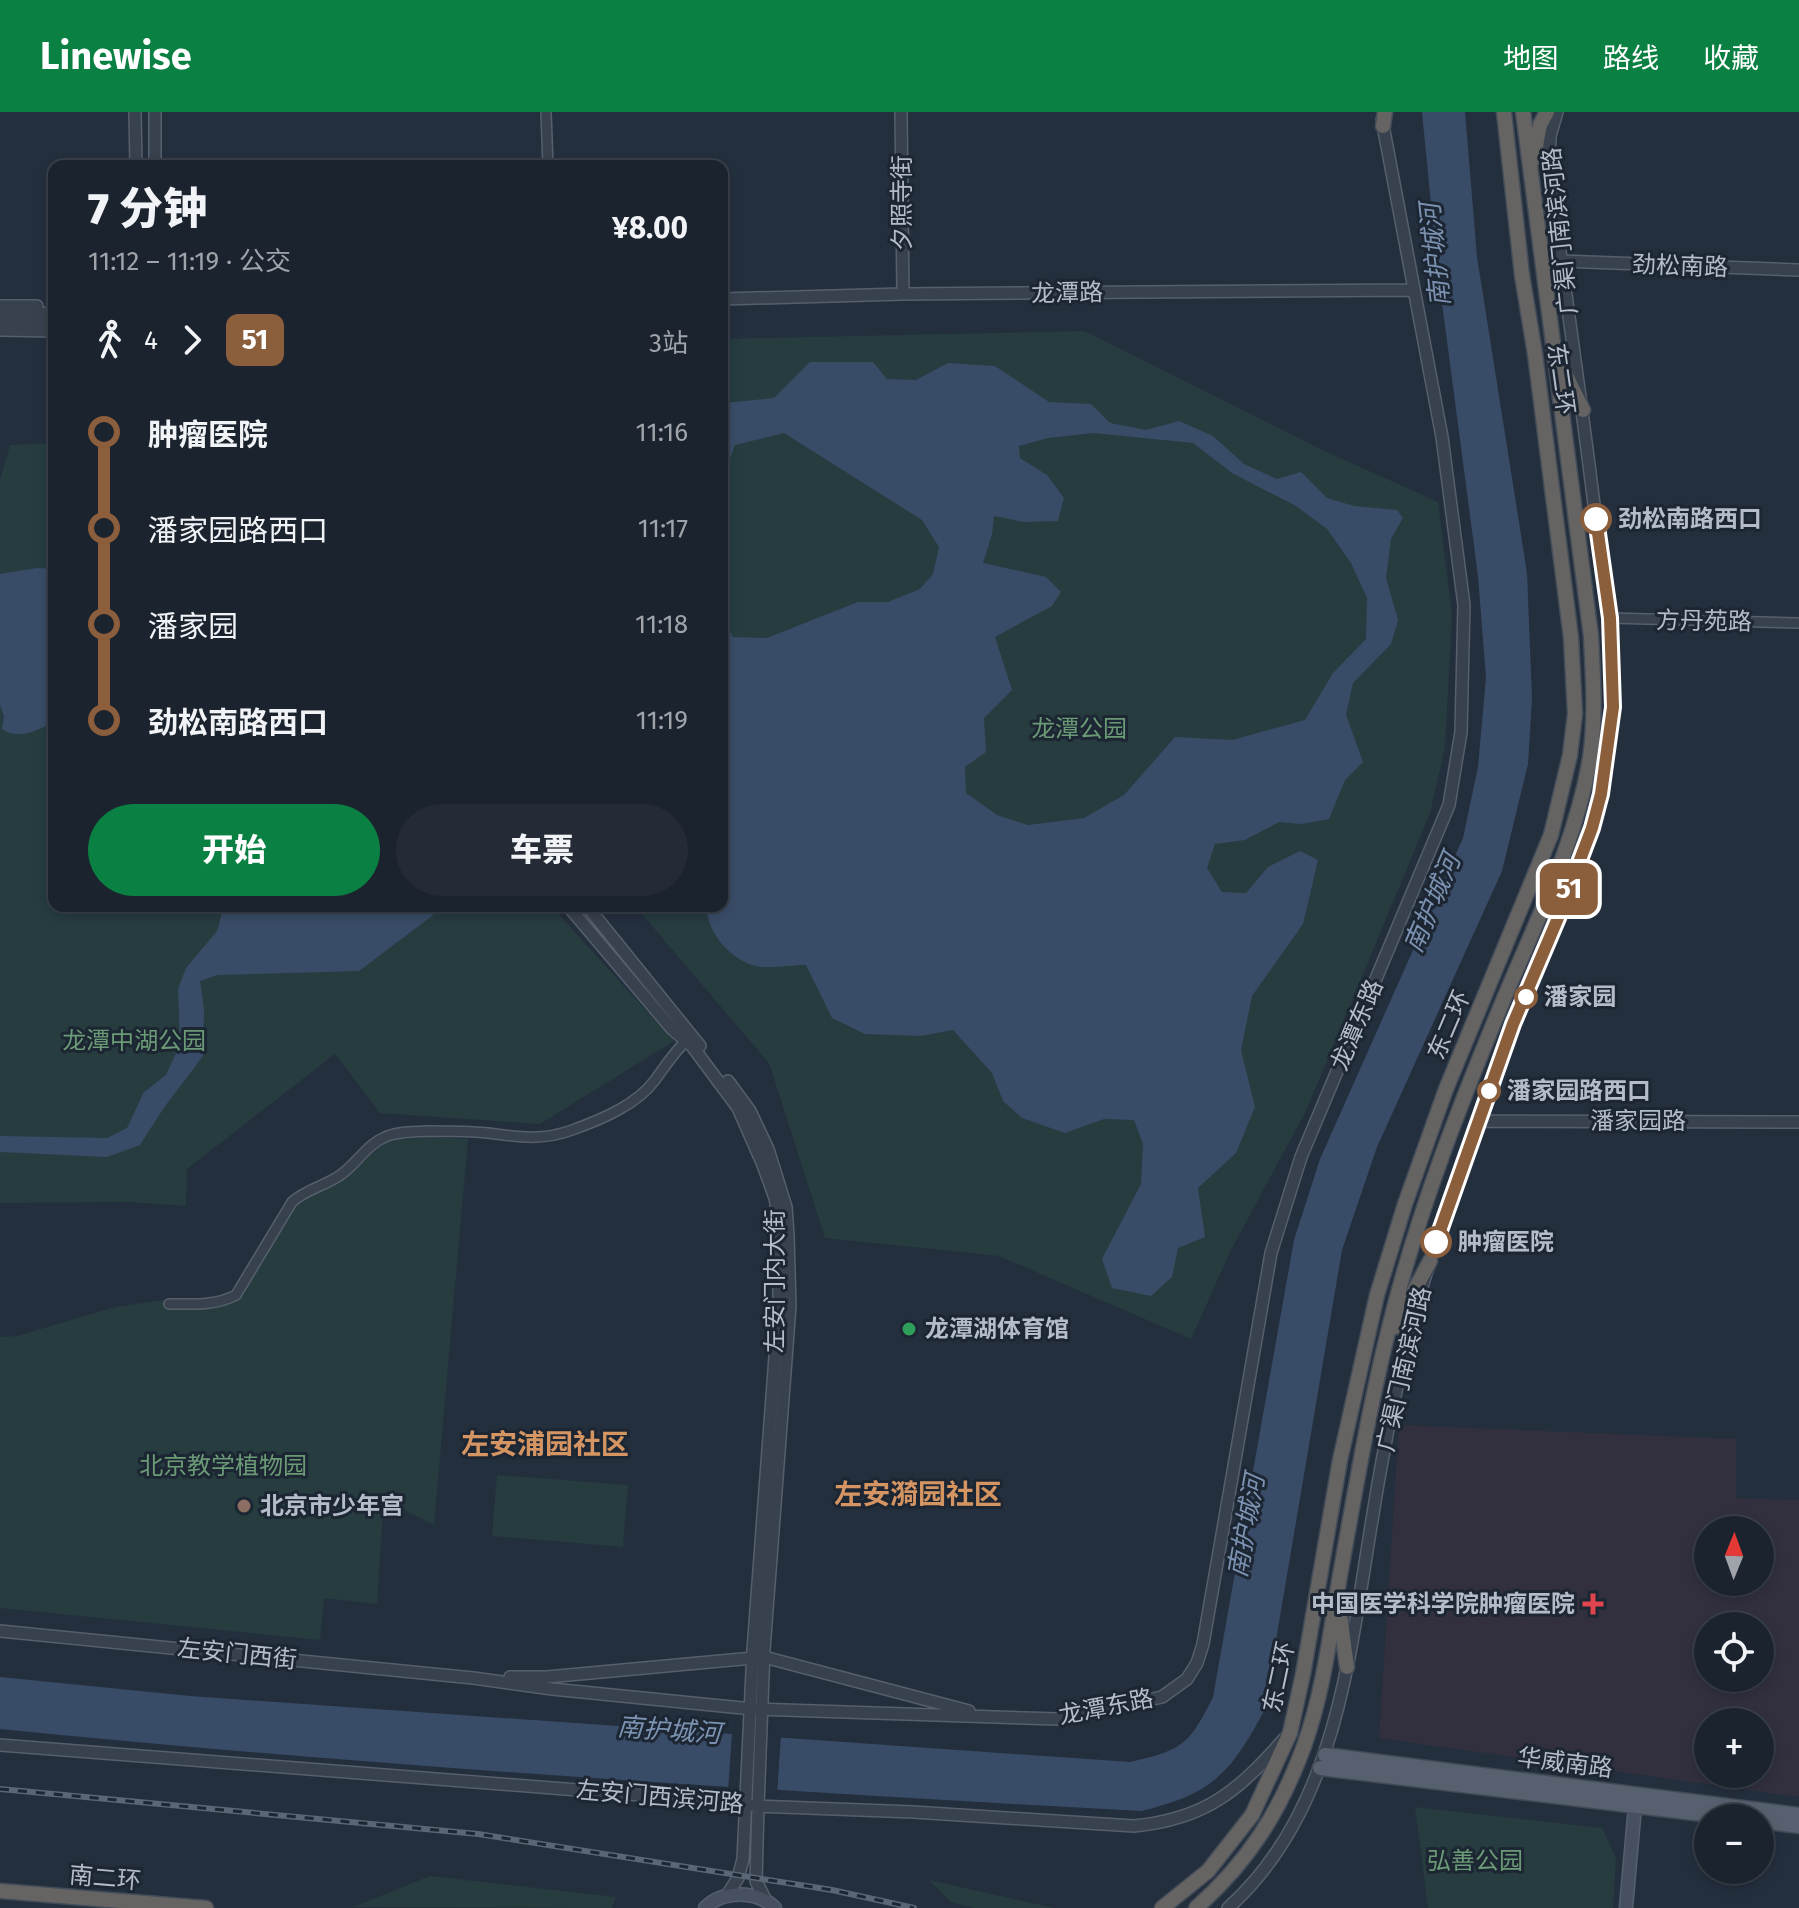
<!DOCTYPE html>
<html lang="zh">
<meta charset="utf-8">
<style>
body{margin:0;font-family:"Fira Sans","Noto Sans SC",sans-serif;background:#242b36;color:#f1f3f6;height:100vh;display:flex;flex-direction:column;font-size:30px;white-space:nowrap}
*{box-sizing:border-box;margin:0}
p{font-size:26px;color:#a0a4aa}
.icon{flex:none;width:44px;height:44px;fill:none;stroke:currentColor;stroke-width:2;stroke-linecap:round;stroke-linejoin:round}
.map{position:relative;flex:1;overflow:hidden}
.sheet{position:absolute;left:48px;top:48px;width:680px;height:752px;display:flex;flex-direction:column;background:#1b232e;border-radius:16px;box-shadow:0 4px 12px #0003,0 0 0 2px #39404a}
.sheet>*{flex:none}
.badge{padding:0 16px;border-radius:12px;font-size:28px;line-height:52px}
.needle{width:52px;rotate:1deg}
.fabs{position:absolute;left:1694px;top:1404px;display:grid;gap:16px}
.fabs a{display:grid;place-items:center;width:80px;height:80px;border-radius:50%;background:#1b232e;box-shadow:0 4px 12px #0003,0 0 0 2px #39404a;font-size:40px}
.map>.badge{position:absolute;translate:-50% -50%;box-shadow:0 0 0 4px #fff}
.legs{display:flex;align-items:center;gap:12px;height:88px;padding:0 40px;font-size:26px}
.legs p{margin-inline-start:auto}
.overview{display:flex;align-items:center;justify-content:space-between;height:136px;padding:0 40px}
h1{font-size:44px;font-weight:800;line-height:60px}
.cta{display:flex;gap:16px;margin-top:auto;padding:16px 40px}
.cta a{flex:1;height:92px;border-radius:48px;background:#0b8043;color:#fff;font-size:32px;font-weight:800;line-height:92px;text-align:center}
.cta a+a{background:#242b36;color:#f1f3f6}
ul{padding:0 40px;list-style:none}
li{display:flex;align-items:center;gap:28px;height:96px;font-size:30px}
li i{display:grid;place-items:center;width:12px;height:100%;margin:0 10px;background:currentColor}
li i::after{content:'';width:20px;height:20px;margin:-10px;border:6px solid;border-radius:50%;background:#1b232e}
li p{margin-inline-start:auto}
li:first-child i{background:linear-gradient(#0000 50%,currentColor 0)}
li:last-child i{background:linear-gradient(currentColor 50%,#0000 0)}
header{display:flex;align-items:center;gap:48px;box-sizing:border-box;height:112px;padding:0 40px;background:#0b8043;color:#fff}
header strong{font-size:38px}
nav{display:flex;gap:44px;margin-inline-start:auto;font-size:28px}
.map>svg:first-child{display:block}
.medical{fill:#32303f;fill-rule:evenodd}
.green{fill:#263c3f}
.water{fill:#394c67;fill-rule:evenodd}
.pier{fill:#242f3e}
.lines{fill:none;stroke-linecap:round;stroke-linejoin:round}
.minor-casing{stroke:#565f6c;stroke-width:12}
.tertiary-casing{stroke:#565f6c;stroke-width:14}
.secondary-casing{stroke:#565f6c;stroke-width:15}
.primary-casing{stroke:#414a57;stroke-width:17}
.trunk-casing{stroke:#434c59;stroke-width:17}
.minor{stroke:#38414e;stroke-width:9}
.tertiary{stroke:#38414e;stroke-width:11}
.secondary{stroke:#465061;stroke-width:12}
.primary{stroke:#56606e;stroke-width:14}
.trunk{stroke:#656462;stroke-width:14}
.rail-casing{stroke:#5a6575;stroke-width:6}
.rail{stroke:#1d2633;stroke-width:3;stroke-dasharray:9;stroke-linecap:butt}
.line-1-casing{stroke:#fff;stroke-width:18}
.line-1{stroke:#8b5e3c;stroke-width:12}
.stop-1-dot{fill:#fff;stroke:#8b5e3c;stroke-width:4}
.leisure-dot{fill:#2e9e5b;stroke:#1d2633;stroke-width:3}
.education-dot{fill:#8d6e63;stroke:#1d2633;stroke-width:3}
.health-dot{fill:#e0444e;stroke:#1d2633;stroke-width:3}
.labels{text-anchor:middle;stroke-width:6;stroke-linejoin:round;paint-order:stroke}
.street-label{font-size:24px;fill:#b4bcc9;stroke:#1d2633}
.stop-label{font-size:24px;font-weight:bold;fill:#b4bcc9;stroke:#1d2633;text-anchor:start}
.park-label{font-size:24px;fill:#6b9a76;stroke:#1d2633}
.poi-label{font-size:24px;font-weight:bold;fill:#b4bcc9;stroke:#1d2633;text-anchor:start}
.water-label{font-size:26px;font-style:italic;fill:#7c92b1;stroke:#1d2633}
.quarter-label{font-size:28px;font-weight:bold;fill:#d59563;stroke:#1d2633}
</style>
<header>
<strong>Linewise</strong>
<nav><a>地图</a><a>路线</a><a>收藏</a></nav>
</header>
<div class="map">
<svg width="1799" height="1796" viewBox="0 0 1799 1796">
<rect width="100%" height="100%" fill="#242f3e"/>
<path class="medical" d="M1399,1313L1736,1327V1386L1799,1388V1685L1379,1626ZM1708,1418H1760V1470H1708ZM1708,1514H1760V1566H1708ZM1708,1610H1760V1662H1708Z"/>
<path class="green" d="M1084,219L1316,335L1438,390L1452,503L1445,636L1430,701L1306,999L1230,1140L1191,1227L999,1144L825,1126L769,951L635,794H722V227Z
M54,331V794H551L674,929L540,1012L380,1001L335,942L187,1057L186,1094L129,1090L0,1091V368L10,333Z
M412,1024L468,1027L434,1413L384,1388L377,1492L324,1486L320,1528L0,1496V1225L17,1224L115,1195L164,1188L232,1190L243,1182L294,1095L360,1053L386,1029Z
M497,1363L628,1373L623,1435L492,1424Z
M1415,1695L1602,1716L1616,1746L1613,1796H1428Z
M430,1764L616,1785L612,1796L353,1795Z
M929,1768L1054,1796H974L951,1790Z"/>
<path class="water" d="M1422,0H1465L1477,145L1527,461L1532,586L1528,652L1502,759L1377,1035L1342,1138L1264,1599C1230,1662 1212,1682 1141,1699C760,1678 379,1655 0,1617V1565L190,1584L1130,1650C1183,1638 1189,1633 1213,1585L1294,1128L1320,1047L1463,726L1478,655L1486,566L1478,464L1437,153Z
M810,250H873L887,267L916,268L948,251L995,254L1049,290L1091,292L1110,311L1146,318L1179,309L1213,324L1244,352L1277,367L1301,360L1327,386L1354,394L1397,398L1403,406L1391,427L1386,466L1398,508L1391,532L1353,571L1346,603L1363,650L1345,668L1329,707L1302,712L1279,710L1245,728L1215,732L1207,756L1222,780L1246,781L1268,755L1300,739L1318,748L1303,812L1252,884L1241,938L1255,995L1236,1041L1198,1076L1205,1125L1178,1136L1172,1165L1151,1184L1112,1176L1102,1147L1141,1072L1143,1032L1134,1008L1104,1007L1065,1021L1022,1006L1003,989L992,961L953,918L921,924L865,922L832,906L806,853C791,853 770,857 755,854C730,847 706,820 707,794H722V506L733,525L767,526L858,490H888L920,477L933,462L939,435L922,408L784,321L735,333L722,369V294L725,291L774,286ZM1093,321L1193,331L1232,361L1296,394L1327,417L1351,451L1367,486L1366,527L1333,561L1305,608L1232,628L1175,625L1124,683L1084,706L1028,713L997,703L966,681L965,655L986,640L984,606L1012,578L995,525L1052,494L1061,480L1046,465L983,451L992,422L994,404L1024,410L1058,409L1064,386L1047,363L1020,346L1019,334L1048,326Z
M37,456L54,457V610C38,618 18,629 2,617L4,604L0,593V462Z
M224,794H440L432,804L359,859L217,863L200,869L204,897L203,944L163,997L140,1033L107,1045L0,1040V1024L107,1026L127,1016L144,980L166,963L180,932L178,877L186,856L217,819Z"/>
<path class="pier" d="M732,1620L781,1623L777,1683L728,1679Z"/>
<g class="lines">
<defs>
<path id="minor" d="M546,0L548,54
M1610,506L1799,511
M169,1192C192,1192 215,1194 236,1183L292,1090C305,1078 324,1074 339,1064C356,1053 366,1033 385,1025C398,1019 414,1020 428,1019C448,1019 468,1019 488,1021C518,1025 543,1029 572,1018C600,1008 637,993 655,968C667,952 673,941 689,926"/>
<path id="tertiary" d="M135,0L136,54
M155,0V54
M901,0L903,182
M1561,149L1799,158
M722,187L903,182L1412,178
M0,194H37
M0,202L54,201
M0,210L54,211
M0,218L54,219
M568,794L672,917L692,934L738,996L763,1053L775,1086L779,1111V1191L753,1538L743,1747L738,1766L727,1783
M587,794L700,934
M728,969L750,999L768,1037L786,1095L788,1123L790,1194L764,1538L758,1694L756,1769L765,1787
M1478,1009L1799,1010
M0,1519L473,1566L552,1577L752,1597L1057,1607L1162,1585L1187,1567L1197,1551L1203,1532L1271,1141L1301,1045L1449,693L1461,620L1464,493L1442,325L1382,8
M510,1565H547L764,1545L969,1599
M0,1633L629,1682L758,1694L913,1700L1134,1714C1206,1707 1238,1679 1284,1627
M1228,1796C1338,1698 1350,1537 1373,1402C1384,1333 1398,1264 1416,1196C1428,1152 1443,1109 1459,1066C1477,1015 1492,962 1513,911C1557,807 1603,714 1612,600C1618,536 1604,472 1596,409C1582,291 1564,174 1549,56L1550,24L1557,0"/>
<path id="secondary" d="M705,1796C722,1778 757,1778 775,1796
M1626,1796L1635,1694"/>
<path id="primary" d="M1325,1643L1799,1703
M1320,1656L1736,1706
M1760,1709L1799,1714"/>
<path id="trunk" d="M1383,14L1385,0
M1533,48L1540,13L1547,0
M1560,251L1583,298
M1395,1215L1430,1149
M1339,1496L1347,1555
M0,1779L206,1796
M1162,1796L1208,1759L1252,1703L1290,1621L1303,1562L1340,1348L1377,1183L1405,1092L1446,977L1551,723L1570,643L1575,602L1571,526L1535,242L1522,163L1504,0
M1196,1796C1248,1750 1280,1700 1304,1634C1323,1581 1330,1524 1339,1469C1356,1375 1371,1281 1396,1189C1422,1091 1459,995 1498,901C1532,817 1575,736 1590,646C1596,605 1593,565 1591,524L1523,0"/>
</defs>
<use href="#minor" class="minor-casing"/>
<use href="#tertiary" class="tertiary-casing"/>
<use href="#secondary" class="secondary-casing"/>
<use href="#primary" class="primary-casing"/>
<use href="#trunk" class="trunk-casing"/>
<use href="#minor" class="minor"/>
<use href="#tertiary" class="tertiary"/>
<use href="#secondary" class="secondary"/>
<use href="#primary" class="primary"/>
<use href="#trunk" class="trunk"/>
<defs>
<path id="rail" d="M0,1677L478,1722L832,1778L914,1796"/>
</defs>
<use href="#rail" class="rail-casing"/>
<use href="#rail" class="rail"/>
</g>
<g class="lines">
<defs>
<path id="line-1" d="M1436,1130L1513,912L1558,806L1592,716L1601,682L1613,595L1610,506L1596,407"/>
</defs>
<use href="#line-1" class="line-1-casing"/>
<use href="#line-1" class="line-1"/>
</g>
<g class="stop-1-dot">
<circle cx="1596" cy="407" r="14"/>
<circle cx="1526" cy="885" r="10"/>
<circle cx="1489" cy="979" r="10"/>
<circle cx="1436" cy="1130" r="14"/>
</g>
<circle class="leisure-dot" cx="909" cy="1217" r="8"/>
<circle class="education-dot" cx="244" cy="1394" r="8"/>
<path class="health-dot" d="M1589 1480h8v8h8v8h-8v8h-8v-8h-8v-8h8z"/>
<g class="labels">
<g class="street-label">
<text transform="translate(902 91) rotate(-90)" y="8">夕照寺街</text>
<text transform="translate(1560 119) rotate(-96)" y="8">广渠门南滨河路</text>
<text transform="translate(1680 154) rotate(2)" y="8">劲松南路</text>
<text transform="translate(1067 181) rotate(-1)" y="8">龙潭路</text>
<text transform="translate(1561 267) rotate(82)" y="8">东二环</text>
<text transform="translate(1704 509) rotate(1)" y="8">方丹苑路</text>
<text transform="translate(1357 913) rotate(-67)" y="8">龙潭东路</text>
<text transform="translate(1449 913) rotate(-67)" y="8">东二环</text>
<text x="1638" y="1017">潘家园路</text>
<text transform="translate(775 1169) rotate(-90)" y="8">左安门内大街</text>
<text transform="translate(1404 1257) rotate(-77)" y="8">广渠门南滨河路</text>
<text transform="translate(237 1542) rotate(6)" y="8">左安门西街</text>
<text transform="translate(1279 1565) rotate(-78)" y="8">东二环</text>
<text transform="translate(1106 1595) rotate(-11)" y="8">龙潭东路</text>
<text transform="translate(1565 1651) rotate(7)" y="8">华威南路</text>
<text transform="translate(660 1685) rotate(5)" y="8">左安门西滨河路</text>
<text transform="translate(105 1766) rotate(5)" y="8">南二环</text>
</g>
<g class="stop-label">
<text x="1618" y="415">劲松南路西口</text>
<text x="1544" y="893">潘家园</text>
<text x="1507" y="987">潘家园路西口</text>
<text x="1458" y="1138">肿瘤医院</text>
</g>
<g class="park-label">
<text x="1079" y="625">龙潭公园</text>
<text x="134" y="937">龙潭中湖公园</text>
<text x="223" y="1362">北京教学植物园</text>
<text x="1475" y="1757">弘善公园</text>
</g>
<g class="poi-label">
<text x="925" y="1225">龙潭湖体育馆</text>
<text x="260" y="1402">北京市少年宫</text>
<text x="1575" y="1500" text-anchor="end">中国医学科学院肿瘤医院</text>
</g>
<g class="water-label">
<text transform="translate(1435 143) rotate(-96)" y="9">南护城河</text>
<text transform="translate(1432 791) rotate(-67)" y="9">南护城河</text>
<text transform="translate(1246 1414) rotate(-80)" y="9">南护城河</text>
<text transform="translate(669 1618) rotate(4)" y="9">南护城河</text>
</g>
<g class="quarter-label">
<text x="545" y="1342">左安浦园社区</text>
<text x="918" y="1392">左安漪园社区</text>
</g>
</g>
</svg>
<div class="fabs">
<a><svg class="needle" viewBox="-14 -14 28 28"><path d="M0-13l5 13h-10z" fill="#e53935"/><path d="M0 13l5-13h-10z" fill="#a0a4aa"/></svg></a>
<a><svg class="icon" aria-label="locate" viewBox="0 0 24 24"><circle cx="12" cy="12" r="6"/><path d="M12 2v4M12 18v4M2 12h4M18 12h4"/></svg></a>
<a>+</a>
<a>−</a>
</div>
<b class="badge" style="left:1569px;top:777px;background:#8b5e3c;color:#fff">51</b>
<section class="sheet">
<div class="overview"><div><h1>7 分钟</h1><p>11:12 – 11:19 · 公交</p></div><b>¥8.00</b></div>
<div class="legs"><svg class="icon" aria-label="walk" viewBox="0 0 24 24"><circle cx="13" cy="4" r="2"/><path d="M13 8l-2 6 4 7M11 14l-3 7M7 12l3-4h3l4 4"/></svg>4<svg class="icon" aria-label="forward" viewBox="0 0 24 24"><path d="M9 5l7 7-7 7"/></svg><b class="badge" style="background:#8b5e3c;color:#fff">51</b><p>3站</p></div>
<ul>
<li><i style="color:#8b5e3c"></i><b>肿瘤医院</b><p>11:16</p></li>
<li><i style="color:#8b5e3c"></i><span>潘家园路西口</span><p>11:17</p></li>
<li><i style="color:#8b5e3c"></i><span>潘家园</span><p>11:18</p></li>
<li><i style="color:#8b5e3c"></i><b>劲松南路西口</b><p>11:19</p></li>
</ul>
<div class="cta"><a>开始</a><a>车票</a></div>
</section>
</div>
